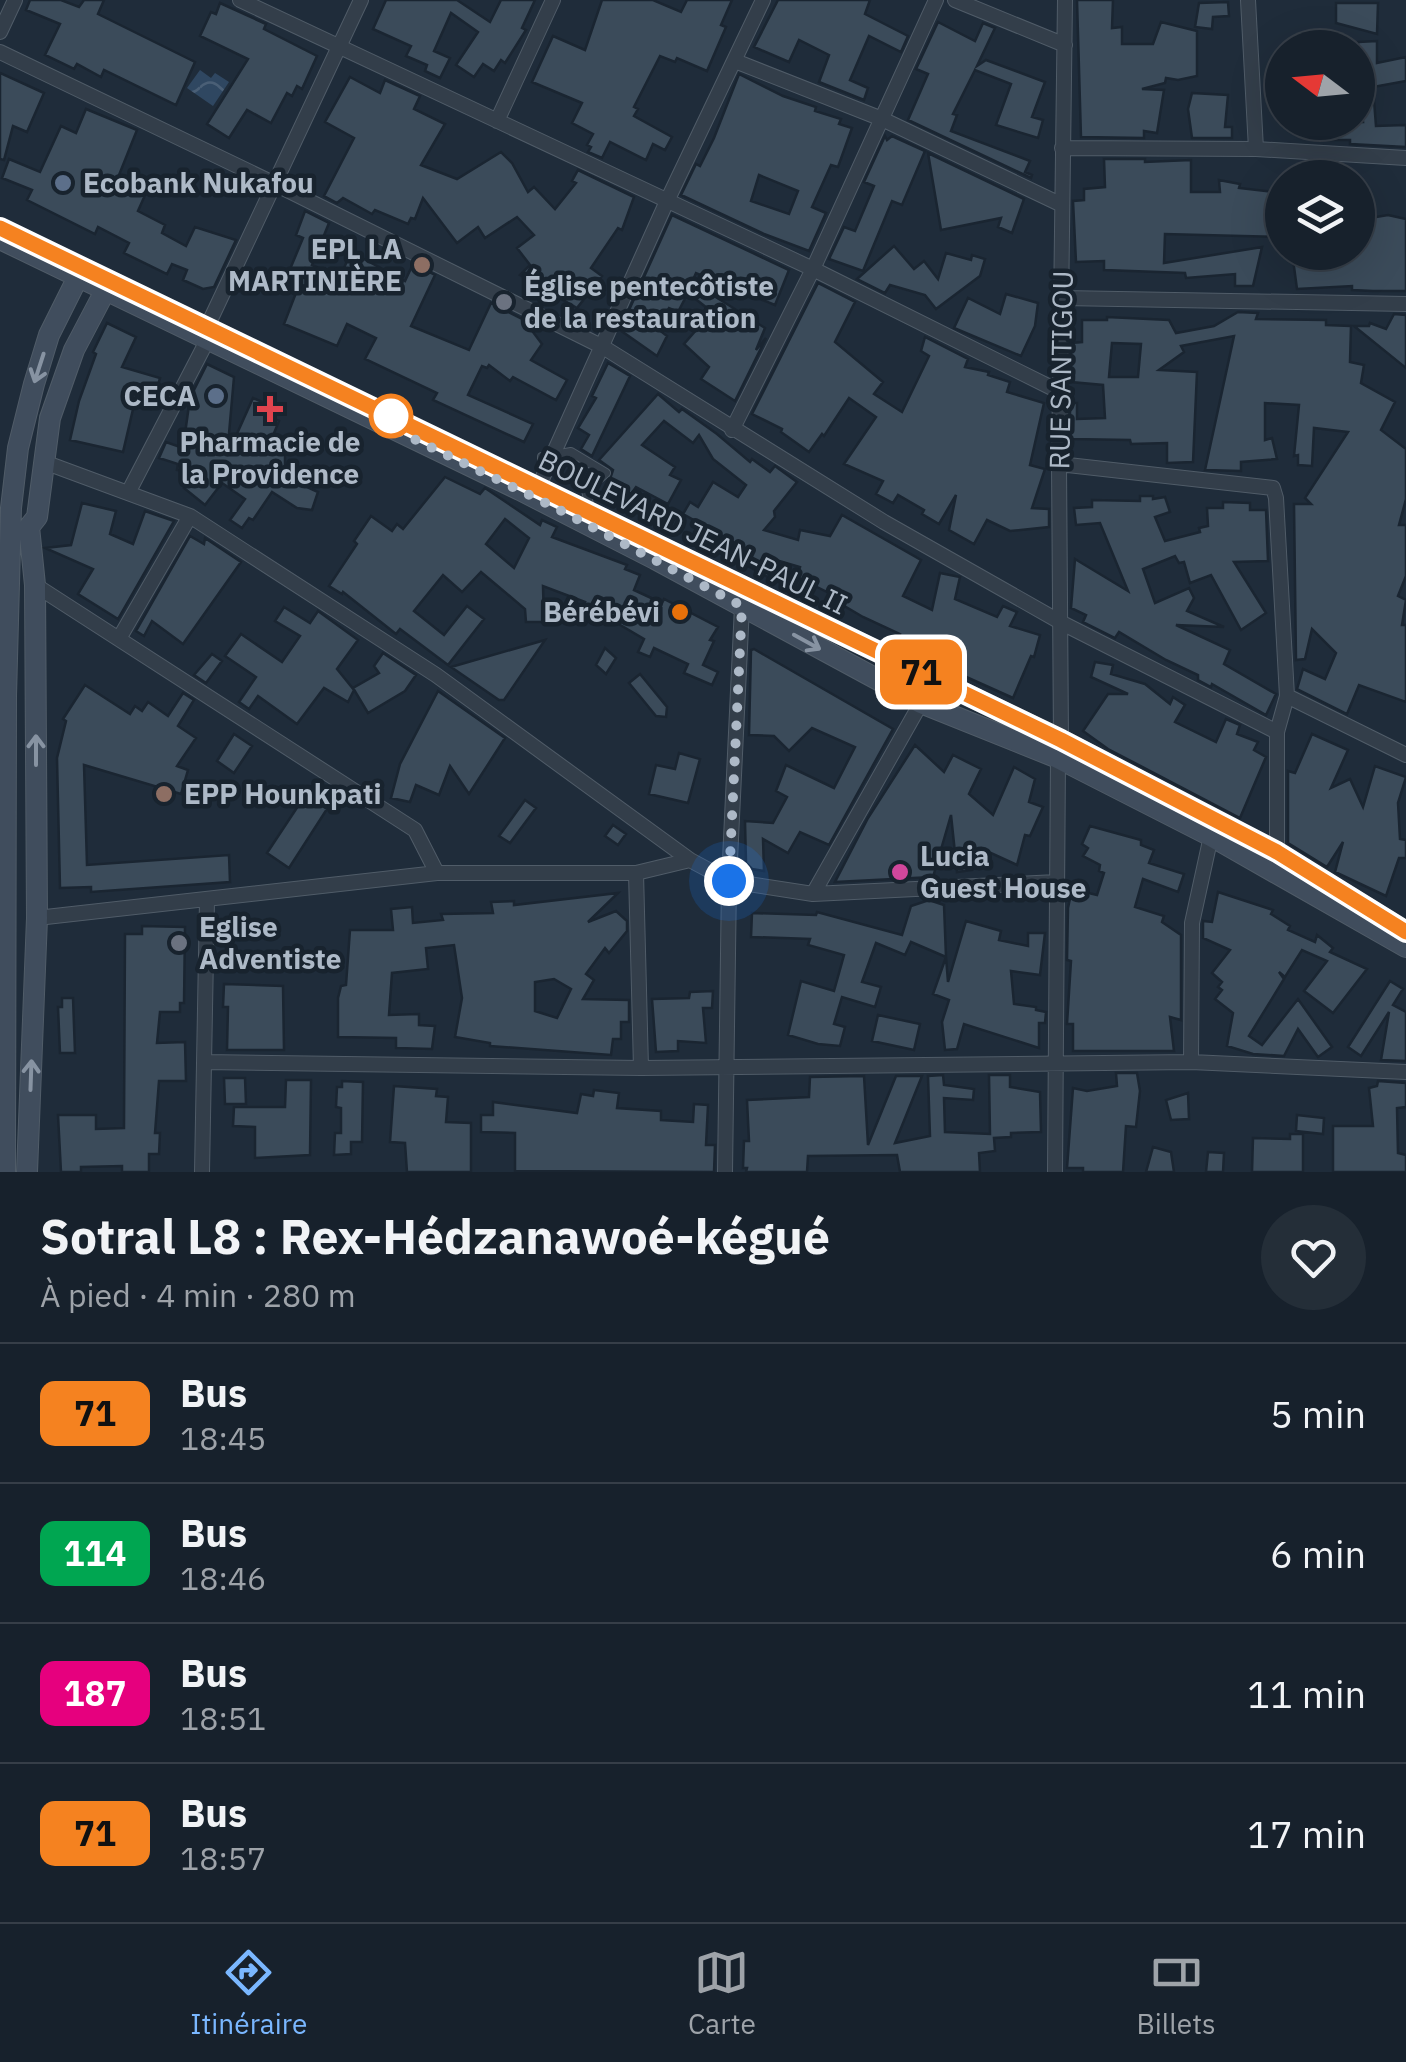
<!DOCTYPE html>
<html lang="fr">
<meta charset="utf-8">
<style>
body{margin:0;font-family:"IBM Plex Sans",sans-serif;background:#242e38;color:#f1f3f6;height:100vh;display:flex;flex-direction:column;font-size:38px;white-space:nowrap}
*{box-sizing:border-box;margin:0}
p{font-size:32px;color:#9ea3a9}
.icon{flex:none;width:55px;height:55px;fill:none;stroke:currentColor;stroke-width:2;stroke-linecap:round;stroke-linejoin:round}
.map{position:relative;height:1172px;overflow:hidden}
.side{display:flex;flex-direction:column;background:#17212c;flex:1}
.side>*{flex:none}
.badge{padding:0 20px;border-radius:15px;font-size:35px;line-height:65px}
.needle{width:65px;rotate:286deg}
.buttons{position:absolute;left:1265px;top:30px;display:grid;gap:20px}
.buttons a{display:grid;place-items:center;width:110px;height:110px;border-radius:50%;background:#17212c;box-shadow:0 10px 40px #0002,0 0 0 2px #363e48;font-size:50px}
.you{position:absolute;width:50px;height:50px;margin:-25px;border:8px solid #fff;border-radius:50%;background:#1a73e8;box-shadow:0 0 0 15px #1a73e833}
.map>.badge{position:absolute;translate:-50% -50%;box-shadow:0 0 0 5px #fff}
.round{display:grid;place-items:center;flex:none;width:105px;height:105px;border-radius:52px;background:#242e38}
.headline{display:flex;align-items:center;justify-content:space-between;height:170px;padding:0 40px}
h1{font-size:48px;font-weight:800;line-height:75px}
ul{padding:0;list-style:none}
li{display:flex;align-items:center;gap:30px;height:140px;padding:0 40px;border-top:2px solid #363e48}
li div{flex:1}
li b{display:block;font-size:38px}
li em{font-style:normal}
li .badge{min-width:110px;font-weight:700;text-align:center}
.tab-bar{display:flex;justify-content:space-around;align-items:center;height:140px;border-top:2px solid #363e48;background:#17212c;font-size:28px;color:#9ea3a9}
.tab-bar a{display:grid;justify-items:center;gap:5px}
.tab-bar .on{color:#7ab7ff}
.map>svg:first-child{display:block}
.water{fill:url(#water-waves)}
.building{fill:#3b4b5a;stroke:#1a2531;stroke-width:2.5;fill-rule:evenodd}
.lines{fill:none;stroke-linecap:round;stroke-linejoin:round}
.lane-casing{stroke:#505c68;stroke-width:10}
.street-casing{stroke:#505c68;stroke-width:16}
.secondary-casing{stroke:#505c68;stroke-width:22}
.lane{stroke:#333e4a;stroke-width:8}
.street{stroke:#333e4a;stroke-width:14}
.secondary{stroke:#404d5d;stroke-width:20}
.oneway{stroke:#8793a2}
.line-casing{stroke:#fff;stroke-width:22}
.line{stroke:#f58220;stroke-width:15}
.walk{stroke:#adb9c7;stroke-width:10;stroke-dasharray:0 18}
.service-dot{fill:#5c6f8a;stroke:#18232e;stroke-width:4}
.education-dot{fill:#8d6e63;stroke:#18232e;stroke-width:4}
.worship-dot{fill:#6b7280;stroke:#18232e;stroke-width:4}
.health-dot{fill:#e0444e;stroke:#18232e;stroke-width:4}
.stop-dot{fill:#fff;stroke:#f58220;stroke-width:5}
.food-dot{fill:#e8710a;stroke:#18232e;stroke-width:4}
.hotel-dot{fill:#d1479c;stroke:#18232e;stroke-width:4}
.labels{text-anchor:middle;stroke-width:9;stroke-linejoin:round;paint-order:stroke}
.poi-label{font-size:28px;font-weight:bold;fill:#adb9c7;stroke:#18232e;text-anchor:start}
.street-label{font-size:28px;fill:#adb9c7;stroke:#18232e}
</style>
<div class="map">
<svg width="1406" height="1172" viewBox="0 0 1406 1172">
<defs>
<pattern id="water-waves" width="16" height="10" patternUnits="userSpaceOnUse" patternTransform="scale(2.5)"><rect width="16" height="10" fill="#2f4761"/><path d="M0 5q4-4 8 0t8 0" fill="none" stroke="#4a5f76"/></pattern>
</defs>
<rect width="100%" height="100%" fill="#1f2c3a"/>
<path class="water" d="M200,70L211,78L215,73L229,82L213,106L187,88Z"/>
<path class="building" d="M30,0H61L79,7L84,0H104L98,14L195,62L176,105L104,70L101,77L77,64L74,69L45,55L60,24L26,10Z
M386,0H457L490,22L501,0H535L522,28L526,30L505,63L501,60L494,71L483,64L474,77L456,65L478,32L451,13L434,51L450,58L440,78L425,71L427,65L406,56L411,46L373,29Z
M602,0H653L681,12L687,0H732L721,25L726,27L707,71L677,58L675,62L660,56L634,107L638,109L634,116L672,137L665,150L653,144L646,160L610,142L602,158L588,152L591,147L587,145L593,134L572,123L582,103L532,82L553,36L585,50Z
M778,0H870L865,14L908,36L901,52L869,36L850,80L868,88L864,100L819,82L829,55L799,40L789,62L754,47Z
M1077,0H1113L1112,28L1122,27V44H1153L1161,22L1197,31V76L1178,80L1166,78L1165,83L1142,89L1164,90L1157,133L1144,131V138L1081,137Z
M1228,2L1229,16L1213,17L1212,29L1195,27L1199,3Z
M220,3L266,24L264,29L317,56L302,89L297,86L292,96L287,93L271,123L247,110L229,138L207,124L248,59L200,36L211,12L216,14Z
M1336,3H1378L1377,34L1336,23Z
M938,22L975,41L983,23L995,28L977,66L986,60L1045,82L1032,117L1043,120L1038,138L996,125L1011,84L975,70L953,114L957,115L951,131L1030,161L1025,172L1032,175L1031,178L908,120L928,74L916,69Z
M1377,41V63L1406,57V81L1373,87L1376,126L1406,125V147L1350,144V140H1319V122H1363L1358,89V42Z
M0,73L44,93L27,132L13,126L4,160L0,159Z
M739,74L783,96L816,107L815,111L841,119L839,124L852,128L838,167L831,165L812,207L826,213L809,251L764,234L681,195L696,164L700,166L714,138ZM759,175L798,191L789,214L751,201Z
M350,77L380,93L385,80L420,96L414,109L445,124L421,165L457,179L501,152L512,163L528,192L534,187L555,209L576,183L572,181L578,170L634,197L622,230L618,228L591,268L602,276L577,308L520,275L530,265L517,248L534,235L517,217L485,238L478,227L457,243L423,198L415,219L411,218L408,224L375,210L372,214L343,198L337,203L324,196L354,138L325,122Z
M1192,93L1228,95L1225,127H1232V138H1192L1188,109Z
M86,109L137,130L117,180L146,193L138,211L165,225L162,233L186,246L195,227L236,240L214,287L203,289L183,280L187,270L172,264L167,274L124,253L129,243L98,227L95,234L27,200L32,190L2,178L9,159L40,172L61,126L76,133Z
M885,136L887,140L892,136L925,151L902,205L892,201L863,271L829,259L844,227L855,231L874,186L864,182Z
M928,153L1024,199L1012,233L998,227L1001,218L941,230Z
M1104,159H1145V162L1191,160V192H1220L1219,180L1240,184L1239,188L1282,193L1280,237L1165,234L1164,263L1262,247L1253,286H1235V274L1186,278L1185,273L1104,270V261L1076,262L1073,201L1084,200V189L1105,187Z
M305,211L329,223L312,265L340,277L351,252L405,281L413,264L435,275L411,326L469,350L491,303L524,320L542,344L531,360L567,380L556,400L513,377L510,381L489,365L487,368L482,366L468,395L533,424L524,442L433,400L437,393L365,359L376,338L347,324L337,346L284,324L301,280L288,274L303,238L296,235Z
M672,215L789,270L775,305L696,273L692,282L765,328L756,350L766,338L735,401L701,379L709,367L684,344L712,312L688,293L678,312L669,308L658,329L667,336L657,356L620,330Z
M1388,215L1406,219V291H1373L1352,290V286L1297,289L1292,252H1358V220Z
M894,246L914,269L924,261L938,279L946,253L971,260L972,255L985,259L980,276L936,309L925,295L890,285L885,293L857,279Z
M818,283L855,302L835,342L883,382L874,394L902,412L929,356L921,351L925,337L968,359L965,367L989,372L988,375L1010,382L1007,392L1044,403L1030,465L1045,469L1032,508L1049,509V527L1010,531L987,520L974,544L949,530L956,495L939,524L922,514L924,510L898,495L893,503L876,494L883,481L844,464L876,417L849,398L824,436L822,434L809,452L781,432L782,429L752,414Z
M1006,294L1038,303L1035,326L1021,356L954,328L968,298L1000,314Z
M1238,312L1258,313L1256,319L1326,320V325L1351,326L1350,362L1364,365L1361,383L1395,402L1381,430L1406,449V499L1399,525H1406V576L1398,596L1406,600L1402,625H1406V702L1359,685L1347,714L1297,689L1303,669L1325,679L1336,653L1312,629L1305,659L1296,660L1294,504H1311L1305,498L1348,432L1314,428L1312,466L1298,465V455L1294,456L1299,405L1265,403V440L1272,438L1277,459L1241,462V471L1205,470L1234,336L1181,346L1184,352L1159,370L1197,372L1193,462L1167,463V443L1131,444L1130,440L1070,439V403H1077V419L1105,418L1103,385L1071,382V343L1082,342V320H1107V317L1169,320L1176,333L1214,326ZM1112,343L1141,344L1138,377H1109Z
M1394,314L1406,315V368L1354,326H1369L1370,323L1386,329Z
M107,323L136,337L122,367L160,378L151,409L134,405L123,452L70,440L79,401L96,354L93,352Z
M608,363L630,376L592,456L581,449L589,435L578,428L596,398L592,396Z
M207,364L234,377L227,456L253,398L276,408L272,418L279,421L272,438H285V477L318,492L312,510L297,508L272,492L253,520L249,518L242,528L230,520L245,499L222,483L205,505L184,488L197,472L177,470L178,464L159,458L166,442L183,448L190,398Z
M658,394L679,412L682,409L717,434L750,462L752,459L770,472L775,466L797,482L774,511L775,517L764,530L798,540L800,530L830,536L842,515L921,560L903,596L932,610L940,573L960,577L955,599L997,617L1003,606L1017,612L1010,626L1040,635L1034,657L1031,656L1013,698L895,645L900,634L863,617L841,604L843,600L797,577L800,567L776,560L768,577L731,557L737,544L683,514L690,502L698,507L713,482L738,497L746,485L713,459L699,435L693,443L664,421L642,445L675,467L670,475L681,480L668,504L636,487L631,494L610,479L613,470L599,460Z
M573,462L586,470L580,482L566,473Z
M445,477L480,494L485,488L540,525L542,520L557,527L552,537L627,565L625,569L640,575L634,590L662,603L664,599L718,627L710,640L714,641L703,665L718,672L712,685L684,673L688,664L654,648L650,657L638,652L644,639L610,619L576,620L585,602L543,586L544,622H526L525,609L481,572L462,592L443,575L414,611L444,635L467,606L484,619L448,665L400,629L396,634L343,592L342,594L329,586L357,544L354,541L371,516L392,531L397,524L403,529ZM505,519L529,538L514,568L486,544Z
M1140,496H1153V499L1165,497L1170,512L1155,517L1165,541L1200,532L1199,528L1208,526L1207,508H1223V502L1250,503V510H1266L1268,561L1234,562L1266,613L1241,630L1211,575L1190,583L1184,562L1179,563L1175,556L1143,569L1155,603L1189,588L1194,598L1187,611L1224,627L1176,625L1230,650L1224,664L1276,694L1266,715L1212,684L1211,687L1198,680V675L1166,660L1119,632L1115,638L1083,622L1086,615L1071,608L1075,559L1128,591L1100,523L1076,525L1074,508L1092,507V500L1140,501Z
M82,503L116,511L110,534L133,544L145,511L174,521L118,619L78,594L93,569L45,548L71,545Z
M190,536L204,544L205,538L241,562L183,644L152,621L144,636L136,631Z
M284,607L310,623L318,611L358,640L337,669L354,690L348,702L324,688L297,724L258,696L249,709L239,702L256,677L225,656L241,634L282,662L300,636L275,621Z
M545,640L504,700H499L451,667Z
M605,648L616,658L606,674L596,665Z
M754,649L893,729L829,845L800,832L788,853L763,839L764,871L752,869L746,863L745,821L773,823L787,797L776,791L786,765L834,788L855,747L812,728L789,751L774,736L749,735L751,650Z
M383,653L416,675L405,691L368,713L353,688L379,673L374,666Z
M212,654L222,661L206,683L194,675Z
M1095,662L1113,665L1111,674L1145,684L1170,704L1173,697L1185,705L1175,722L1216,742L1226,719L1240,725L1237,734L1258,742L1254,750L1266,757L1240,818L1108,749L1083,731L1108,694H1128L1091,677Z
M640,674L667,707L666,717L656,716L629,683Z
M85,685L130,714L135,706L142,711L148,702L168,716L183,693L194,700L178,726L196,738L177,766L188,770L181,794L84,765L87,865L229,855L230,882L91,892V887L60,888L57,758L66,721L63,719Z
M438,691L505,738L469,794L450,766L439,795L416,785L410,802L391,798L400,764Z
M234,734L252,746L234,773L217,761Z
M1312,734L1348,750L1331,788L1350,779L1363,807L1375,766L1406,777L1398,803L1400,839L1406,840V858H1399L1386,896L1335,872L1343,842L1327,867L1288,843V771L1295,773Z
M915,745L944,772L953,755L981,769L969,794L993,815L1014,767L1035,779L1029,802L1043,807L1030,836L1025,835L1017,865L991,853L985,859L969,846L972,870L957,872L951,815L933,877L835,882L868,818Z
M679,753L700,759L688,803L649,794L656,765L675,769Z
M306,794L327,809L289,868L267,853Z
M525,800L536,808L510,843L499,836Z
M613,825L626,834L618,845L605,836Z
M1090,826L1141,840V845L1154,850L1149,863L1184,874L1178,892L1143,879L1135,907L1164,916L1162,922L1181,935V1020L1170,1017L1174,1051H1073V1024H1067L1071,961L1067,960L1068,908L1072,889L1097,895L1104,873L1099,871L1100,865L1083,856L1088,848L1082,844Z
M1218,892L1273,910L1271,914L1290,926L1288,930L1315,942L1317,935L1333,948L1330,952L1367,969L1333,1013L1304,991L1327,961L1302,950L1285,977L1279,972L1284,979L1249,1036L1262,1045L1298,999L1332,1047L1318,1057L1298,1029L1284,1056L1253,1054L1227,1046L1233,1013L1215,999L1222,990L1218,987L1222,982L1212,973L1230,950L1203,938V921L1212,922Z
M618,893L588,922L616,911L627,921V931L609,953L605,948L586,974L594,980L583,999L629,1000V1022H621V1039H613L611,1055L490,1046V1043L455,1037L462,998L454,945L426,948L428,969L392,973L389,1015L419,1014V1025L435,1026L432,1049L396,1048V1038L338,1037V998L341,986L346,985L350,930H393L391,909L412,907L413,923L443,920L441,914L493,913L491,902L514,901V905ZM554,979L571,989L557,1018L535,1011V982Z
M929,900L944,905L946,957L911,942L905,955L876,943L862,982L881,987L875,1007L842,997L834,1024L845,1027L840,1046L818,1044L788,1035L801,981L834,991L844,955L808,945L810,939L751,937L752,913L816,915L817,912L902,935L911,906Z
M966,921L1001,931L999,940L1028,946V933H1045L1040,975L1011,971L1014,1004L1036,1007V1010L1046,1012L1045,1023H1039V1048L964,1024L957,1049L945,1050L942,1022L949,1000L933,994L946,957L948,982Z
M142,926L185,927L184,1003H180V1012H160L157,1043L185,1042L186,1081H159L155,1133H160L159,1154H149V1172H122V1166L81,1167V1172H61L58,1115H96V1129L124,1128L125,934H142Z
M1390,981L1403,989L1393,1005L1406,1012V1061L1381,1060L1389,1012L1361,1056L1348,1047Z
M224,984L283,986L284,1050H227L228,1007H223Z
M713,991L712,1008H703L706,1043L678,1041V1051L656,1052L652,999L689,998L690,992Z
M62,998H73L75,1053H60L58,1007H62Z
M878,1015L920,1024L914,1050L872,1041Z
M1116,1073H1137L1140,1091L1136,1127L1126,1126L1123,1172H1083V1168H1067L1073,1088L1087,1091L1117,1086Z
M943,1075L944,1085L974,1089L973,1100L944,1098L945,1132L990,1134L989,1075H1010V1087L1040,1092L1041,1132L1011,1133V1137L994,1138L995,1151L979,1153L980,1172H900L897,1155L808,1156L807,1172H746L747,1168H743L744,1141H749L747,1100L809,1097L810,1077L864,1076L868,1145L896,1076H922L895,1143L930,1136L928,1076Z
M224,1078H245L246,1104H225Z
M286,1080H311L310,1155L255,1158V1127L233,1126L234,1107H285Z
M342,1081L363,1082L362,1142H351V1154L334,1155L335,1133H341V1108L336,1107L337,1087H342Z
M1378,1081L1406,1083V1107L1397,1108L1398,1153L1406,1155V1172H1333V1126H1373L1369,1088L1377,1086Z
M394,1086L437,1089L436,1096L448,1097L446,1122L471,1123V1172H407L405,1143L390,1142Z
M594,1090L619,1093L617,1108L661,1111V1120L693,1122L694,1104L708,1105L706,1145H715L714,1172L515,1171V1133L481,1132V1115H493V1102L577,1113L581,1094L593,1096Z
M1188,1093L1189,1119L1171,1120L1166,1100Z
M1297,1115L1324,1118L1323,1134L1296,1131Z
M1290,1134H1303V1172H1252L1253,1138L1290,1139Z
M1153,1147L1171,1152L1174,1172H1146Z
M1208,1152L1224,1153L1223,1172H1206Z"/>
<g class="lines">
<defs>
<path id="lane" d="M542,470V457L571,452L606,473L586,490L591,514"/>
<path id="street" d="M240,0L813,269L1060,392
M955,0L1065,45
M1248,0L1256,149
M0,32L15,0
M0,52L275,184L603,347L884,522L1062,623L1277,732
M735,61L882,119L1062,205
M497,121L553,0
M1062,148L1256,149L1406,158
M1063,298L1406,304
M732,430L813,269L936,0
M44,462L190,516L436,675L690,860L729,881L813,894L1057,882
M1059,464L1273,488L1276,498L1287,696L1277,732V853
M538,488L667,201L763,0
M128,493L209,337L207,327L361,0
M35,585L415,830L437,873
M120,637L190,516
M1287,696L1406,755
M636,873L641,1068
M813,894L921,703
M37,918L437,873H636L690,860
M204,1062L641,1068L1191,1062L1406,1072
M1191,1062L1192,923L1211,836
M202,1172L207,901
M725,1172L729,881L742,606
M1055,1172L1058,758L1061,740L1059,464L1065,0"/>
<path id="secondary" d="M0,239L520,490L655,559L921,703L1058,758L1211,836L1406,947
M662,548L1061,740L1277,853L1404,931
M5,1172L6,696L11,508L18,448L34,384L49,335L77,279L76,269
M27,1172L37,918L35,585L29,527L37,517L50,418L74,350L105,291L101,280"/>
</defs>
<use href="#lane" class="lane-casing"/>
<use href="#street" class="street-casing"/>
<use href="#secondary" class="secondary-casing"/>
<use href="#lane" class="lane"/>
<use href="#street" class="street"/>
<use href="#secondary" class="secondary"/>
</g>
<defs><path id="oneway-shaft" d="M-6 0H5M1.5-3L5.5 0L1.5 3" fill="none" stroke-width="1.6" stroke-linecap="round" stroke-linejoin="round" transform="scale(2.5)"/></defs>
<g class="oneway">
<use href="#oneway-shaft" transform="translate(39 368) rotate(108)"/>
<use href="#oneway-shaft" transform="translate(807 642) rotate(29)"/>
<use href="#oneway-shaft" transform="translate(36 750) rotate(-90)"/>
<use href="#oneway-shaft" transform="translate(31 1075) rotate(-88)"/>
</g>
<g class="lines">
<defs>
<path id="line" d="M0,228L1061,740L1277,852L1406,932"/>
</defs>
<use href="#line" class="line-casing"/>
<use href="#line" class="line"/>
<path class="walk" d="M391,416L379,422L554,507L742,606L729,881"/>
</g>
<g class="service-dot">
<circle cx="63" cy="183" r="10"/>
<circle cx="216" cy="396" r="10"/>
</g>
<g class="education-dot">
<circle cx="422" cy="265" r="10"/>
<circle cx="164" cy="794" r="10"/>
</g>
<g class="worship-dot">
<circle cx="504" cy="302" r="10"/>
<circle cx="179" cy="943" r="10"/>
</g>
<path class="health-dot" d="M265 394h10v10h10v10h-10v10h-10v-10h-10v-10h10z"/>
<circle class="stop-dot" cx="391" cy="416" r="20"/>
<circle class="food-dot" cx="680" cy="612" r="10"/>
<circle class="hotel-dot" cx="900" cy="872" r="10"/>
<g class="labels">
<g class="poi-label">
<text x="83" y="193">Ecobank Nukafou</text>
<text x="402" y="259" text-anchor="end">EPL LA<tspan x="402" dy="32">MARTINIÈRE</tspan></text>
<text x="524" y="296">Église pentecôtiste<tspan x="524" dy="32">de la restauration</tspan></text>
<text x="196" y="406" text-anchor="end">CECA</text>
<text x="270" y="452" text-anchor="middle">Pharmacie de<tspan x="270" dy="32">la Providence</tspan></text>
<text x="660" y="622" text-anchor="end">Bérébévi</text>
<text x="184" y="804">EPP Hounkpati</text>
<text x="920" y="866">Lucia<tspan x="920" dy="32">Guest House</tspan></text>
<text x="199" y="937">Eglise<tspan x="199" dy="32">Adventiste</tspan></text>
</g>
<g class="street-label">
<text transform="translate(1061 370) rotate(-89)" y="10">RUE SANTIGOU</text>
<text transform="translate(693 532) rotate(26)" y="10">BOULEVARD JEAN-PAUL II</text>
</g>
</g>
</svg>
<div class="buttons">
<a><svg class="needle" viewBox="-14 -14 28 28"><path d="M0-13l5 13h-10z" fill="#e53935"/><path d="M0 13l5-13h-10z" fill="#9ea3a9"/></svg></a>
<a><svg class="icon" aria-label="layers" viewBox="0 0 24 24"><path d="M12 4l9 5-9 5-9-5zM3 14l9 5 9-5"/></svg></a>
</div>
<div class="you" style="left:729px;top:881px"></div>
<b class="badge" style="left:921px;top:672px;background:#f58220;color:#111">71</b>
</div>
<section class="side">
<div class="headline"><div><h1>Sotral L8 : Rex-Hédzanawoé-kégué</h1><p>À pied · 4 min · 280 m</p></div><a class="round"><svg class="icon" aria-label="heart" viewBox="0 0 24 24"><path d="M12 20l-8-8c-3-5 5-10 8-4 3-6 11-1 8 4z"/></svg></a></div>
<ul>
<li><span class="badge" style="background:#f58220;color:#111">71</span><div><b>Bus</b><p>18:45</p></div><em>5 min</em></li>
<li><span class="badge" style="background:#00a651;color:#fff">114</span><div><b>Bus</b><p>18:46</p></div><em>6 min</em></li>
<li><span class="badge" style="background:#e6007e;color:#fff">187</span><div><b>Bus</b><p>18:51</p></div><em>11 min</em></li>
<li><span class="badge" style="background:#f58220;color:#111">71</span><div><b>Bus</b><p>18:57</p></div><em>17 min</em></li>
</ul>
</section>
<nav class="tab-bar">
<a class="on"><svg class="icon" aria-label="directions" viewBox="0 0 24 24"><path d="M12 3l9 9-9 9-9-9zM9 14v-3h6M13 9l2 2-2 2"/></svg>Itinéraire</a>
<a><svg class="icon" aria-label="map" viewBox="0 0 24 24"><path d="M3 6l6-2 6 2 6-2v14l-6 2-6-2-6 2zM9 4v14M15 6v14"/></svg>Carte</a>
<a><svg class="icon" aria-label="tickets" viewBox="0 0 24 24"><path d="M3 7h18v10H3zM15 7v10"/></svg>Billets</a>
</nav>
